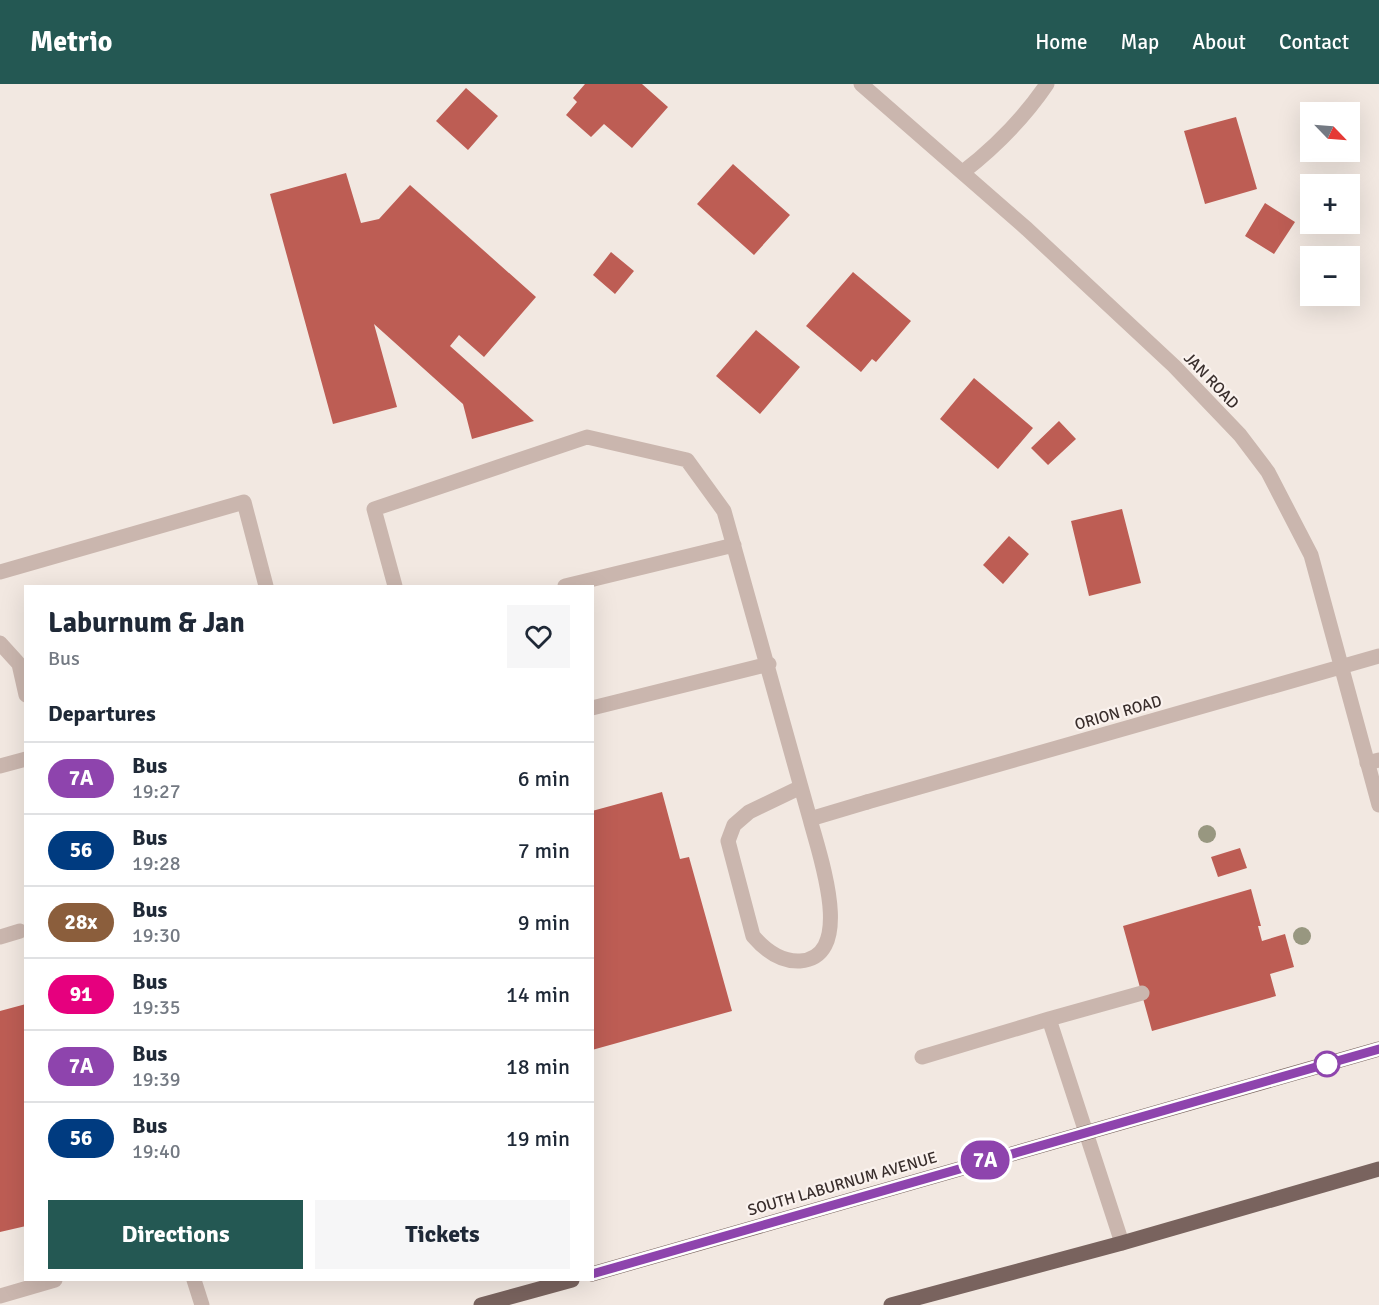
<!DOCTYPE html>
<meta charset="utf-8">
<style>
body{margin:0;font-family:Signika,sans-serif;background:#f6f6f7;color:#1f2937;height:100vh;display:flex;flex-direction:column;font-size:22px;white-space:nowrap}
*{box-sizing:border-box;margin:0}
p{font-size:20px;color:#747a83}
.icon{flex:none;width:33px;height:33px;fill:none;stroke:currentColor;stroke-width:2;stroke-linecap:round;stroke-linejoin:round}
.map{position:relative;flex:1;overflow:hidden}
.panel{position:absolute;left:24px;top:501px;width:570px;height:696px;display:flex;flex-direction:column;background:#fff;border-radius:0px;box-shadow:0 6px 24px #0002}
.panel>*{flex:none}
.badge{padding:0 12px;border-radius:20px;font-size:21px;line-height:39px}
.needle{width:39px;rotate:115deg}
.controls{position:absolute;left:1300px;top:18px;display:grid;gap:12px}
.controls a{display:grid;place-items:center;width:60px;height:60px;border-radius:0px;background:#fff;box-shadow:0 6px 24px #0002;font-size:30px}
.map>.badge{position:absolute;translate:-50% -50%;box-shadow:0 0 0 3px #fff}
h2{padding:0 24px;font-size:22px;line-height:54px}
.round{display:grid;place-items:center;flex:none;width:63px;height:63px;border-radius:0px;background:#f6f6f7}
.overview{display:flex;align-items:center;justify-content:space-between;height:102px;padding:0 24px}
h1{font-size:28px;font-weight:700;line-height:45px}
.primary-button{display:flex;gap:12px;margin-top:auto;padding:12px 24px}
.primary-button a{flex:1;height:69px;border-radius:0px;background:#245853;color:#fff;font-size:24px;font-weight:700;line-height:69px;text-align:center}
.primary-button a+a{background:#f6f6f7;color:#1f2937}
ul{padding:0;list-style:none}
li{display:flex;align-items:center;gap:18px;height:72px;padding:0 24px;border-top:2px solid #e0e1e3}
li div{flex:1}
li b{display:block;font-size:22px}
li em{font-style:normal}
li .badge{min-width:66px;font-weight:700;text-align:center}
header{display:flex;align-items:center;gap:36px;box-sizing:border-box;height:84px;padding:0 30px;background:#245853;color:#fff}
header strong{font-size:28px}
nav{display:flex;gap:33px;margin-inline-start:auto;font-size:21px}
.map>svg:first-child{display:block}
.building{fill:#bd5d54}
.lines{fill:none;stroke-linecap:round;stroke-linejoin:round}
.lane{stroke:#cab6ae;stroke-width:15}
.street{stroke:#cab6ae;stroke-width:15}
.primary{stroke:#79635e;stroke-width:15}
.tree{fill:#989780}
.line-casing{stroke:#fff;stroke-width:14}
.line{stroke:#8e44ad;stroke-width:9}
.stop-dot{fill:#fff;stroke:#8e44ad;stroke-width:3}
.labels{text-anchor:middle;stroke-width:4.5;stroke-linejoin:round;paint-order:stroke}
.street-label{font-size:16px;fill:#392e2c;stroke:#faf2ee}
</style>
<header>
<strong>Metrio</strong>
<nav><a>Home</a><a>Map</a><a>About</a><a>Contact</a></nav>
</header>
<div class="map">
<svg width="1379" height="1221" viewBox="0 0 1379 1221">
<rect width="100%" height="100%" fill="#f2e8e1"/>
<path class="building" d="M585,0H642L668,23L632,64L604,40L591,53L566,31L577,18L573,14Z
M466,4L498,32L468,66L436,37Z
M1236,33L1257,105L1205,120L1184,47Z
M733,80L790,131L754,171L697,120Z
M346,89L361,139L379,135L410,101L536,213L484,273L459,251L450,262L534,337L472,355L463,320L374,240L397,323L333,340L270,110Z
M1265,119L1295,138L1274,170L1245,152Z
M611,168L634,187L615,210L593,191Z
M853,188L911,237L876,278L872,275L861,288L806,242Z
M756,246L800,283L760,330L716,292Z
M974,294L1033,344L998,385L940,335Z
M1059,337L1076,355L1048,381L1031,364Z
M1122,425L1141,499L1089,512L1071,437Z
M1009,452L1029,470L1003,500L983,481Z
M662,708L680,775L689,773L732,927L592,966V727Z
M1240,764L1247,784L1218,793L1211,773Z
M1251,805L1261,842H1258L1262,857L1285,850L1294,883L1270,890L1276,912L1152,947L1123,842Z
M26,920V1142L0,1148V927Z"/>
<g class="lines">
<path class="lane" d="M0,488L244,418L266,502
M395,502L374,425L587,353L687,376L724,427L801,703L749,728L734,741L728,757L753,852C765,866 780,878 800,877C857,873 818,767 810,735L867,718
M565,502L734,461
M0,559L19,580L26,611
M592,624L769,580
M1367,679L1379,676
M0,682L26,675
M801,703L810,735
M0,853L20,847
M922,973L1049,935
M1122,1159L1049,935L1142,909
M194,1196L202,1221
M0,1212L55,1196"/>
<path class="street" d="M861,0L1027,145L1174,282L1240,351L1268,388L1311,471L1379,721
M963,88C995,63 1024,34 1047,0
M867,718L1379,572"/>
<path class="primary" d="M592,1190L1379,965
M481,1221L572,1196
M891,1221L1122,1159L1379,1085"/>
</g>
<g class="tree">
<circle cx="1207" cy="750" r="9"/>
<circle cx="1302" cy="852" r="9"/>
</g>
<g class="lines">
<defs>
<path id="line" d="M592,1190L1379,965"/>
</defs>
<use href="#line" class="line-casing"/>
<use href="#line" class="line"/>
</g>
<circle class="stop-dot" cx="1327" cy="980" r="12"/>
<g class="labels">
<g class="street-label">
<text transform="translate(1212 296) rotate(46)" y="6">JAN ROAD</text>
<text transform="translate(1118 628) rotate(-16)" y="6">ORION ROAD</text>
<text transform="translate(842 1099) rotate(-16)" y="6">SOUTH LABURNUM AVENUE</text>
</g>
</g>
</svg>
<div class="controls">
<a><svg class="needle" viewBox="-14 -14 28 28"><path d="M0-13l5 13h-10z" fill="#e53935"/><path d="M0 13l5-13h-10z" fill="#747a83"/></svg></a>
<a>+</a>
<a>−</a>
</div>
<b class="badge" style="left:985px;top:1076px;background:#8e44ad;color:#fff">7A</b>
<section class="panel">
<div class="overview"><div><h1>Laburnum &amp; Jan</h1><p>Bus</p></div><a class="round"><svg class="icon" aria-label="heart" viewBox="0 0 24 24"><path d="M12 20l-8-8c-3-5 5-10 8-4 3-6 11-1 8 4z"/></svg></a></div>
<h2>Departures</h2>
<ul>
<li><span class="badge" style="background:#8e44ad;color:#fff">7A</span><div><b>Bus</b><p>19:27</p></div><em>6 min</em></li>
<li><span class="badge" style="background:#003b80;color:#fff">56</span><div><b>Bus</b><p>19:28</p></div><em>7 min</em></li>
<li><span class="badge" style="background:#8b5e3c;color:#fff">28x</span><div><b>Bus</b><p>19:30</p></div><em>9 min</em></li>
<li><span class="badge" style="background:#e6007e;color:#fff">91</span><div><b>Bus</b><p>19:35</p></div><em>14 min</em></li>
<li><span class="badge" style="background:#8e44ad;color:#fff">7A</span><div><b>Bus</b><p>19:39</p></div><em>18 min</em></li>
<li><span class="badge" style="background:#003b80;color:#fff">56</span><div><b>Bus</b><p>19:40</p></div><em>19 min</em></li>
</ul>
<div class="primary-button"><a>Directions</a><a>Tickets</a></div>
</section>
</div>
